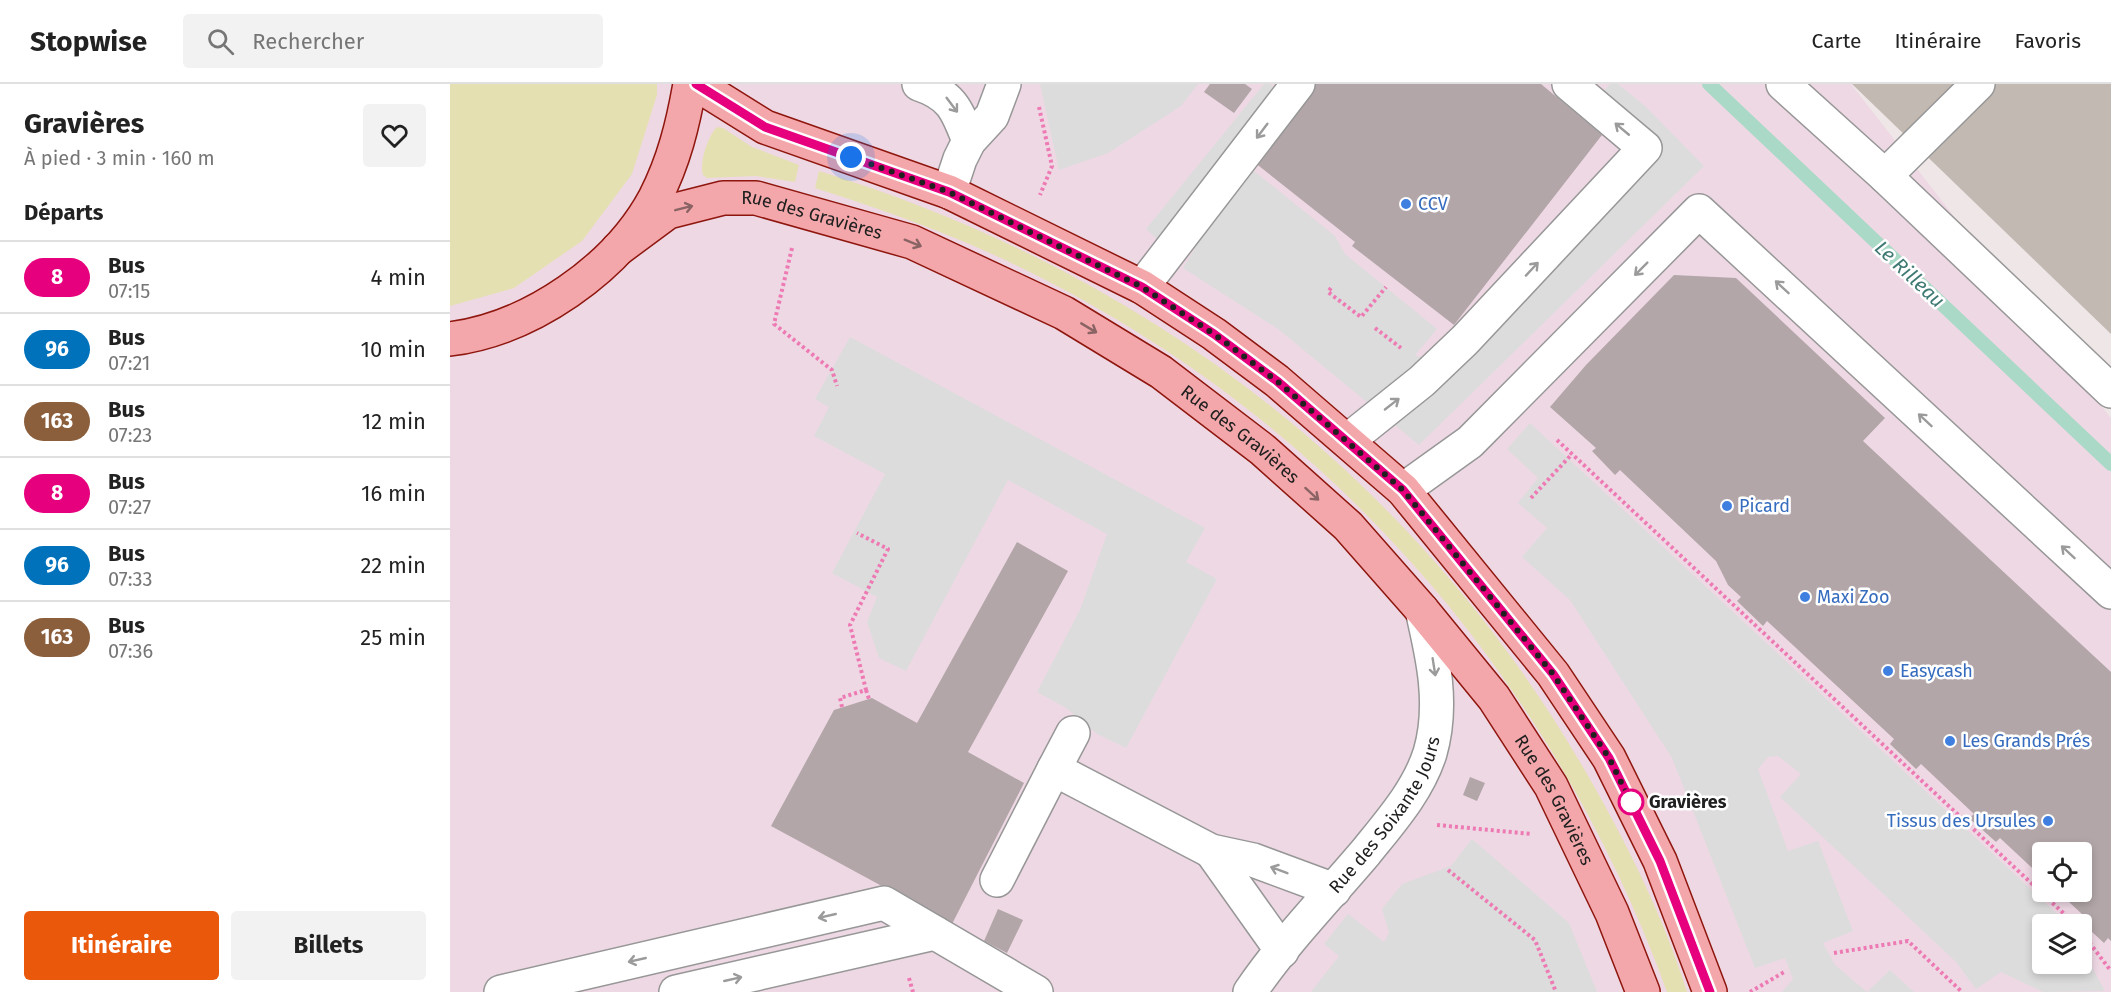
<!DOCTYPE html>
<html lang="fr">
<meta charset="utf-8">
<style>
body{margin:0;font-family:"Fira Sans",sans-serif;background:#f2f2f2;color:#222;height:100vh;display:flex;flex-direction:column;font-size:22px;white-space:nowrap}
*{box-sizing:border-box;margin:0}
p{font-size:20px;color:#767676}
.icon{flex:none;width:33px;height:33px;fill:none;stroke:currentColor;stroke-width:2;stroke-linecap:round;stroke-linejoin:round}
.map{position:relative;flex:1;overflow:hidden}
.sheet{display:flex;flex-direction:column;background:#fff;width:450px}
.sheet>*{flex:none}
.badge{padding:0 12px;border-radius:20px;font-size:21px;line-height:39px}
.buttons{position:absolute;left:1582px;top:758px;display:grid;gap:12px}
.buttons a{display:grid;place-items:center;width:60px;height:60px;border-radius:6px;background:#fff;box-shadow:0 3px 9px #0003;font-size:30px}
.you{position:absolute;width:30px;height:30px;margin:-15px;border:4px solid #fff;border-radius:50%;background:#1a73e8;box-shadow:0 0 0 9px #1a73e833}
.map>.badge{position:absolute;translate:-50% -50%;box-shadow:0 0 0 3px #fff}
h2{padding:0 24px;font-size:22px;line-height:54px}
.round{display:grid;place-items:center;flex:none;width:63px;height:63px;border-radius:6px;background:#f2f2f2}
.head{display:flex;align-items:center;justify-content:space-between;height:102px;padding:0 24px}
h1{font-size:28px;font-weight:700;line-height:45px}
.primary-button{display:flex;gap:12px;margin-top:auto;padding:12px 24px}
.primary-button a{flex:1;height:69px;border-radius:6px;background:#ea580c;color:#fff;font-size:24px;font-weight:700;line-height:69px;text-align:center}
.primary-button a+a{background:#f2f2f2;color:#222}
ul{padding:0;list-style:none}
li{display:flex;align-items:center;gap:18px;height:72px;padding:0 24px;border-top:2px solid #e0e0e0}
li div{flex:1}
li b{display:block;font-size:22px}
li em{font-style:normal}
li .badge{min-width:66px;font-weight:700;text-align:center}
header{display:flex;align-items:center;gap:36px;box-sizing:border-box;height:84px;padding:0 30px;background:#fff;border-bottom:2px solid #e0e0e0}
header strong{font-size:28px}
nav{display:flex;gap:33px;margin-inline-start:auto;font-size:21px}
.search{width:420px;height:54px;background:#f2f2f2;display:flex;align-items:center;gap:15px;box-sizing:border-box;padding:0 21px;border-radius:6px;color:#767676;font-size:22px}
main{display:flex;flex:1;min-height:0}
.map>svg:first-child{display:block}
.commercial{fill:#eed8e4;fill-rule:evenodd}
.construction{fill:#c3b9b3}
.grass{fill:#e5e0b2}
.parking{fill:#dcdcdc}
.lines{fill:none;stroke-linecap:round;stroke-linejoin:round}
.stream{stroke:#abd9c8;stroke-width:14}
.building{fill:#b2a6a8}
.minor-casing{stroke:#979797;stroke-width:36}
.major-casing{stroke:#8e160e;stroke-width:36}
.path{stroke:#ee7ab4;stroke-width:4;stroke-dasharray:3 3;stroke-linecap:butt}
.minor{stroke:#fff;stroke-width:33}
.major{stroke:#f4a7aa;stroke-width:33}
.oneway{stroke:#9b9b9b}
.oneway2{stroke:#8a6465}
.line-casing{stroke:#fff;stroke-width:14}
.line{stroke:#e6007e;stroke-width:9}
.walk{stroke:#202020;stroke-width:6;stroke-dasharray:0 10.8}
.shop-dot{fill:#3f7fe0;stroke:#fff;stroke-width:2}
.stop-dot{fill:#fff;stroke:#e6007e;stroke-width:3}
.labels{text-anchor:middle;stroke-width:5;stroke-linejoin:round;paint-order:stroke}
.shop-label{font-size:18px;fill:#366cbe;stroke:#fff;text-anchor:start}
.street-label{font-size:18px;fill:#202020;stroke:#fff}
.stop-label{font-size:18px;font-weight:bold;fill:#202020;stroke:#fff;text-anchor:start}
.water-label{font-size:20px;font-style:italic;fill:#407a74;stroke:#fff}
</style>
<header>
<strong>Stopwise</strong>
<div class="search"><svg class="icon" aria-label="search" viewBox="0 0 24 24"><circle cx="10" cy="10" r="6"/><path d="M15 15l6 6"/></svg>Rechercher</div>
<nav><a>Carte</a><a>Itinéraire</a><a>Favoris</a></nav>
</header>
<main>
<section class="sheet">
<div class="head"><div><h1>Gravières</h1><p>À pied · 3 min · 160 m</p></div><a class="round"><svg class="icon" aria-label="heart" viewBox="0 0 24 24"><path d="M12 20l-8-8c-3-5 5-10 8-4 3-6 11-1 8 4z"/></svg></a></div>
<h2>Départs</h2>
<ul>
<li><span class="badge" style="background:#e6007e;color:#fff">8</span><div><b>Bus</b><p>07:15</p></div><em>4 min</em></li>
<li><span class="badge" style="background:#0072bc;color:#fff">96</span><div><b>Bus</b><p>07:21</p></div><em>10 min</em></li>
<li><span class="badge" style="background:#8b5e3c;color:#fff">163</span><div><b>Bus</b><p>07:23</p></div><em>12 min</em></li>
<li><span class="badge" style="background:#e6007e;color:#fff">8</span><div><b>Bus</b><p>07:27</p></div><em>16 min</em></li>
<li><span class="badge" style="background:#0072bc;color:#fff">96</span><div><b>Bus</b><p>07:33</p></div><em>22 min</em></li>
<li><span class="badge" style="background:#8b5e3c;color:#fff">163</span><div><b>Bus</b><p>07:36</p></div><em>25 min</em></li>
</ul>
<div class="primary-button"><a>Itinéraire</a><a>Billets</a></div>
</section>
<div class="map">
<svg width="1661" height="908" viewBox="0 0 1661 908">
<rect width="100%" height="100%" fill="#efe7e7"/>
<path class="commercial" d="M0,0H1401L1661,334V908H0ZM1593,768H1632V807H1593ZM1593,840H1632V879H1593Z"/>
<path class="construction" d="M1402,0H1661V250Z"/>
<path class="grass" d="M0,0H207V11L182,90L132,157L64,204L0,222Z
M267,43L273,44L302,63L349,81L345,98L306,92L257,94L253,91C249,80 258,51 267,43Z
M369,87C701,189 974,399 1145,704C1181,768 1215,837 1237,908H1217C1098,580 861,316 542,170C485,144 425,123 365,104Z"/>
<path class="parking" d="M590,0H748L731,22L658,69L609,86Z
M814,0H820L846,22L799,83L885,152L895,170L987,245L965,271L969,273L979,271L1168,73L1169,63L1134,28L1160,0H1168L1195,22L1254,82L969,361L828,245L733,184L750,156H708L696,145Z
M400,253L755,444L736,478L767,495L676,664L647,650L616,624L587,608L630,526L657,450L558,396L456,587L429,574L417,538L427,513L382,489L435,390L364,352L379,323L365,315Z
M1080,339L1618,840H1593V879H1632V865L1655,907L1593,908L1551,888L1526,905L1506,878L1330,713L1351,690L1328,672L1318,673L1308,685L1338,767L1368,757L1403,847L1373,859L1385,881L1417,908L1440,886L1464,908H1332L1343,895L1335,874L1305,884L1222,674L1120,516L1072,473L1097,444L1068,419L1088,394L1057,365Z
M1022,755L1119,839L1147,908H861L889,872L874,860L898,830L934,858L939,849L932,825L952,800L1001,782Z"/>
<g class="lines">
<path class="stream" d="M1259,0L1661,380"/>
</g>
<path class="building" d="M760,0H795L802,5L784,29L754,8Z
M866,0H1091L1152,51L1004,241L902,162L905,158L804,78Z
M1224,191L1286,194L1435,334L1413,357L1661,588V857L1658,854L1654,859L1628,835L1632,830L1607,807H1632V768H1593V794L1550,754L1546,758L1519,734L1524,730L1471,680L1466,685L1440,660L1444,655L1317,537L1313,542L1287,517L1291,513L1278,501L1266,477L1170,386L1165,391L1142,367L1146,364L1100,323L1136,281Z
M567,458L618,487L518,668L574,699L502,840L321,742L384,626L422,614L467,639Z
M1020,693L1035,699L1027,717L1013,711Z
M548,825L573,836L557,869L534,857Z"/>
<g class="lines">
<defs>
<g id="minor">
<path d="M469,0C502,11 507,26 519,57"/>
<path d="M1333,0L1435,92L1661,307"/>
<path d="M1435,92L1528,0"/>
<path d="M499,108L510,75L519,57L542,32L554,0"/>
<path d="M692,203L848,0"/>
<path d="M897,357L972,297L1015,256L1195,64L1119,0"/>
<path d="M953,406L1020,358L1249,127L1661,508"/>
<path d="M623,649L604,685L761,767L803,776L884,806"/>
<path d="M761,767L832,867"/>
<path d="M547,796L604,685"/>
<path d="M51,908L434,819L586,908"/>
<path d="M226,908L485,849"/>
<path id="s1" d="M800,908C834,858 877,814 916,768C940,738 968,707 980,669C994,621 983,573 972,526"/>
</g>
<g id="major">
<path d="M246,0L315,43L499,108L692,203L764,250L827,297L953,406L1103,590L1159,674L1210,777L1260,908"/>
<path id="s2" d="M168,165L218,128L273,114H306L462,158L614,229L711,288L813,366L898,442L972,526L1044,614L1101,702L1162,829L1193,908"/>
<path d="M0,255C80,245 167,185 205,114C224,77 233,40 240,0"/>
</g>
</defs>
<use href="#minor" class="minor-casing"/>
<use href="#major" class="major-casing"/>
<path class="path" d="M589,23L602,82L590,111
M342,164L324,240L382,286L387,302
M881,204L878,208L911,233L936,203
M925,244L951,264
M1107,356L1625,840
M1081,414L1122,370
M416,606L419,615
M392,623L390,614L416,606L400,541L438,465L407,449
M987,741L1082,750
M998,786L1085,856L1106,908
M1632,849L1661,887
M1384,869L1458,857L1512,908
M459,894L463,908
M1300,908L1336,887"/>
<use href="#minor" class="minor"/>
<use href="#major" class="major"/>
</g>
<defs><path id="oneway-shaft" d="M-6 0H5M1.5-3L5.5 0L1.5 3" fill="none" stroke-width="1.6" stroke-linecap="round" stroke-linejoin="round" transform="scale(1.5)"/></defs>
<g class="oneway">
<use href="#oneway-shaft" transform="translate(502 21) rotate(53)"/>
<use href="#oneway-shaft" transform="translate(1172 45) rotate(-140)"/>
<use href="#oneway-shaft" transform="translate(812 47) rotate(127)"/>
<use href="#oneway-shaft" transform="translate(1082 185) rotate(-47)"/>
<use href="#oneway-shaft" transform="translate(1191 185) rotate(135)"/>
<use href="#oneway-shaft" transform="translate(1332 203) rotate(-137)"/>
<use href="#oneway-shaft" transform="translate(942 320) rotate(-38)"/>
<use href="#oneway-shaft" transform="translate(1475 336) rotate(-137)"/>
<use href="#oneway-shaft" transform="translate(1618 468) rotate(-137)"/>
<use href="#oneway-shaft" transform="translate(984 583) rotate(81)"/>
<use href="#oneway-shaft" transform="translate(829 786) rotate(-159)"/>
<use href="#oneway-shaft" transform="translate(377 832) rotate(167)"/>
<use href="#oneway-shaft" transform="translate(187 876) rotate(167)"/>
<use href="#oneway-shaft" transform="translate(283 895) rotate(-13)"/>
</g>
<g class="oneway2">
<use href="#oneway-shaft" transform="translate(234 124) rotate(-14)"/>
<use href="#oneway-shaft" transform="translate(463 159) rotate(22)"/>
<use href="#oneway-shaft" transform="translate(639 244) rotate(31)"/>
<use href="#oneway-shaft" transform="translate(862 410) rotate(42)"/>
</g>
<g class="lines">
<defs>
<path id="line" d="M246,0L315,43L499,108L692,203L764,250L827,297L953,406L1103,590L1159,674L1210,777L1260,908"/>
</defs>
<use href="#line" class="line-casing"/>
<use href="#line" class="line"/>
<path class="walk" d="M401,73L499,108L692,203L764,250L827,297L953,406L1103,590L1159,674L1181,718"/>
</g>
<g class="shop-dot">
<circle cx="956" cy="120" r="6"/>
<circle cx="1277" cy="422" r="6"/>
<circle cx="1355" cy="513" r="6"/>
<circle cx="1438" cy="587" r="6"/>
<circle cx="1500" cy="657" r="6"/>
<circle cx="1598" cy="737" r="6"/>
</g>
<circle class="stop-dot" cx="1181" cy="718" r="12"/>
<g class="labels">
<g class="shop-label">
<text x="968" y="126">CCV</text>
<text x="1289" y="428">Picard</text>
<text x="1367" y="519">Maxi Zoo</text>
<text x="1450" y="593">Easycash</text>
<text x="1512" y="663">Les Grands Prés</text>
<text x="1586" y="743" text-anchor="end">Tissus des Ursules</text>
</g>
<g class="street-label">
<text dy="6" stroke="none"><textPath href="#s2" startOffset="210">Rue des Gravières</textPath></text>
<text dy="6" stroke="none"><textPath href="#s2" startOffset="696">Rue des Gravières</textPath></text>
<text dy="6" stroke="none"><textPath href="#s2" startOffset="1182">Rue des Gravières</textPath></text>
<text dy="6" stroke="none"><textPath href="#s1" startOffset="224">Rue des Soixante Jours</textPath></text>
</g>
<g class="stop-label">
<text x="1199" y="724">Gravières</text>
</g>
<g class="water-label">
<text transform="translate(1460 190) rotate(43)" y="7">Le Rilleau</text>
</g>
</g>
</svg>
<div class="buttons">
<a><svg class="icon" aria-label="locate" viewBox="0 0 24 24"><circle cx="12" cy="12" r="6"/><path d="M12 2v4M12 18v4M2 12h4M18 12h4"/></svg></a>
<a><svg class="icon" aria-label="layers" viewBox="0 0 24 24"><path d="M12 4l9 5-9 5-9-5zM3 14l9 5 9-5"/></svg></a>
</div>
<div class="you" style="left:401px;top:73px"></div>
</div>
</main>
